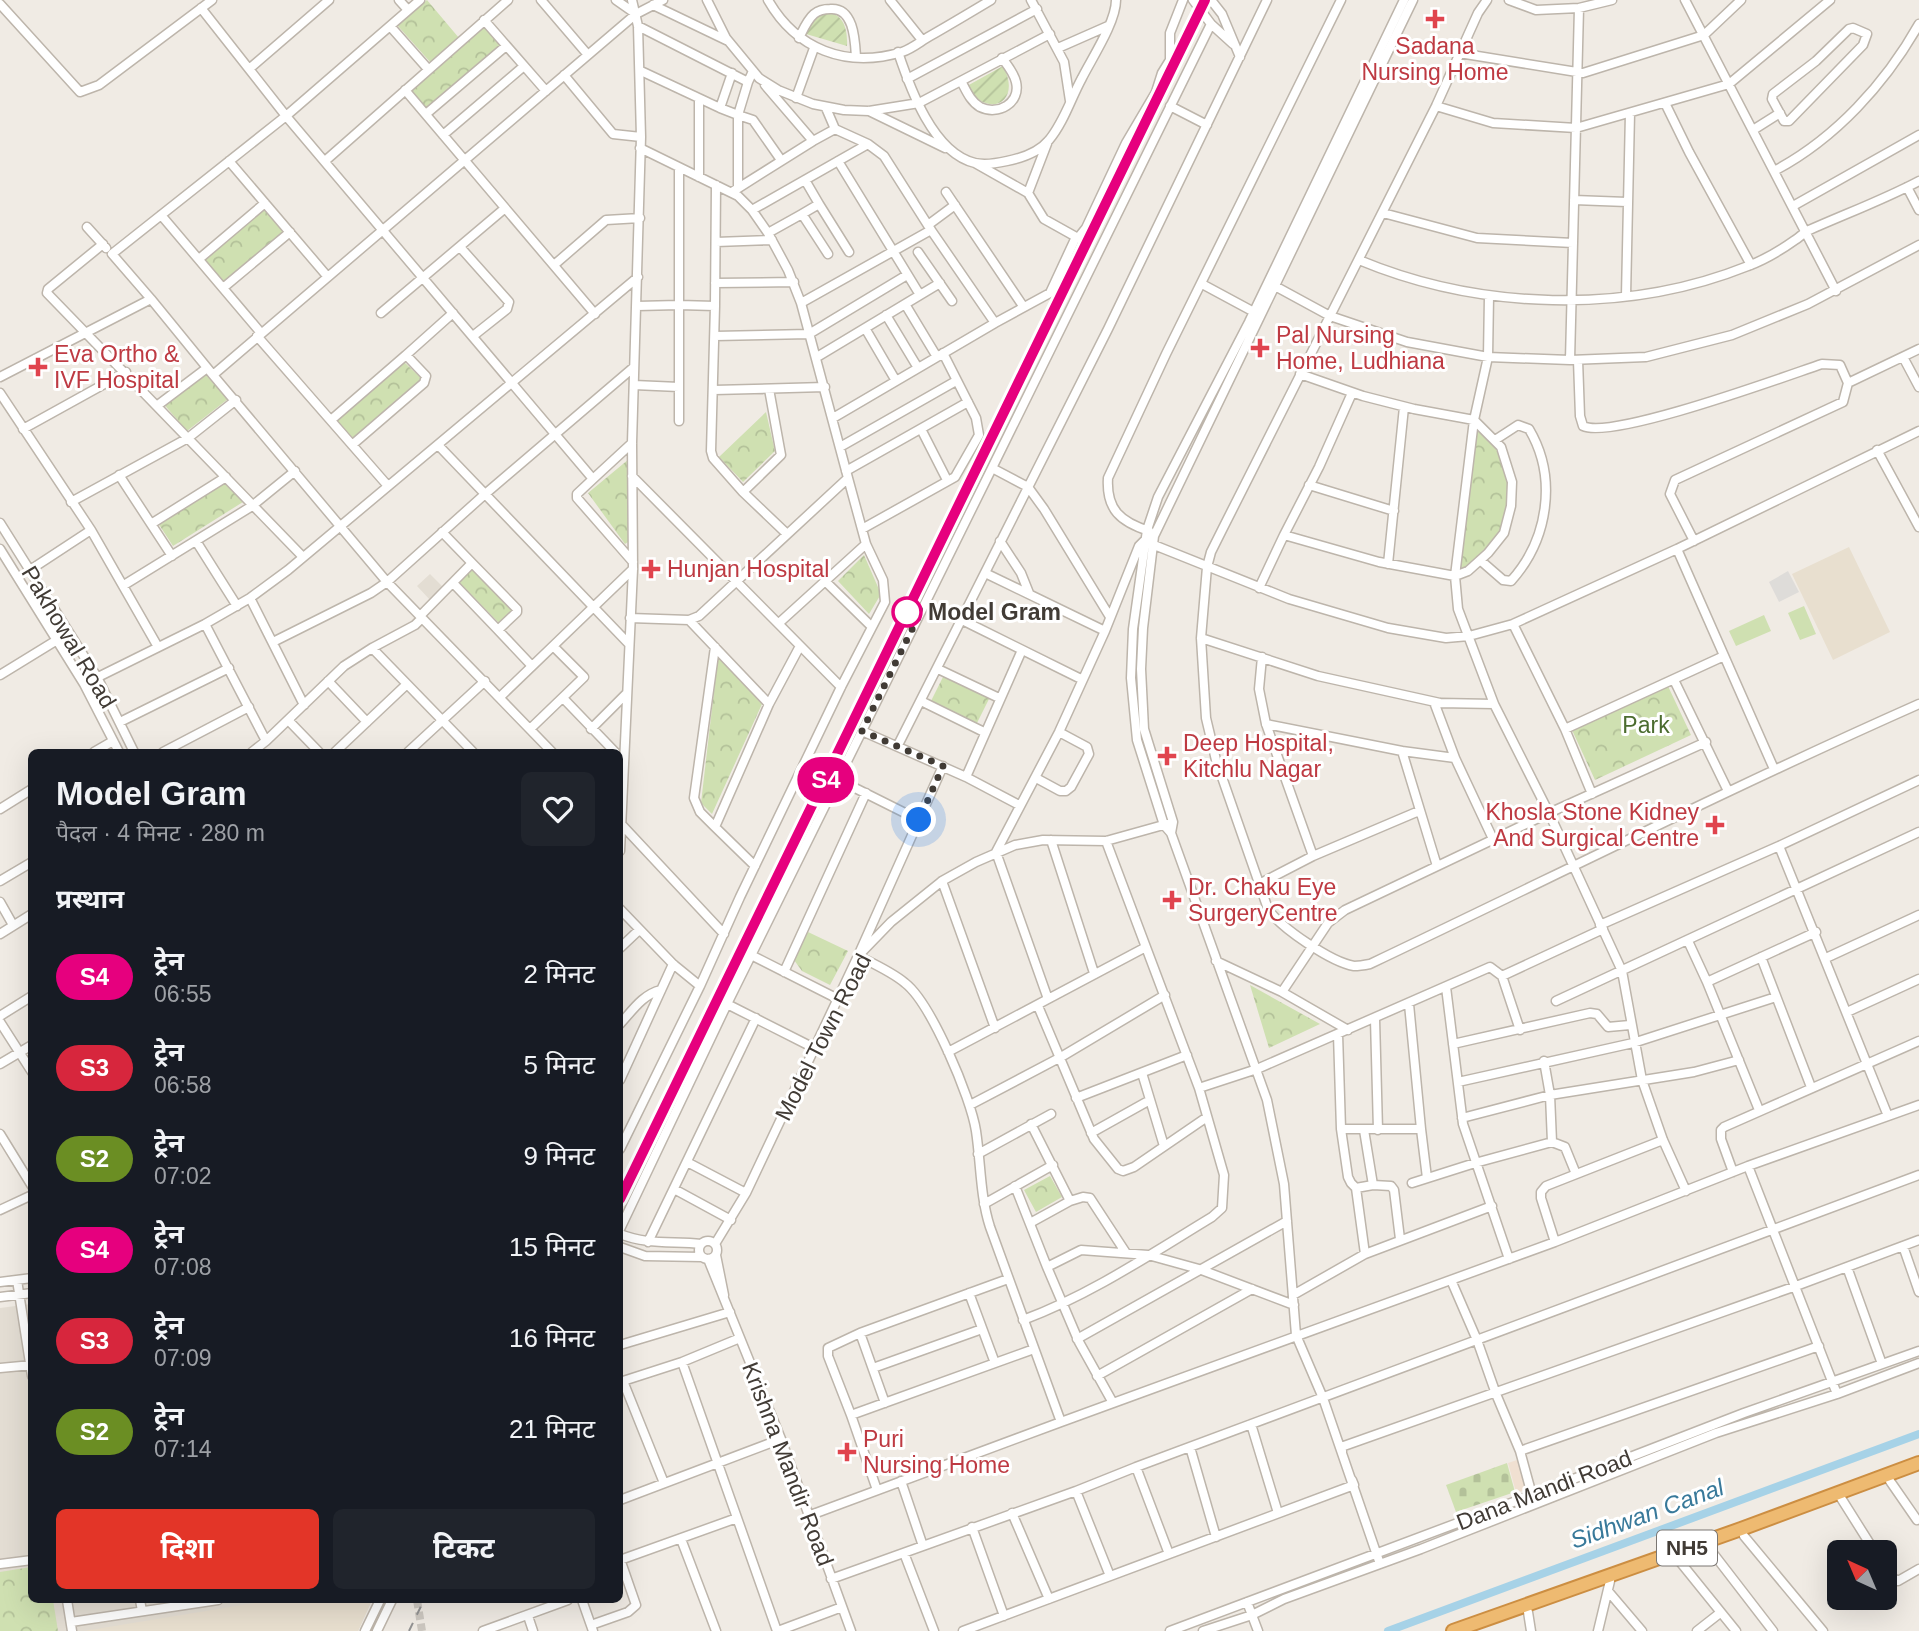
<!DOCTYPE html>
<html lang="hi">
<meta charset="utf-8">
<style>
body{margin:0;font-family:Arial,"Noto Sans Devanagari",sans-serif;background:#20242c;color:#f1f3f6;height:100vh;display:flex;flex-direction:column;font-size:26px;white-space:nowrap}
*{box-sizing:border-box;margin:0}
p{font-size:23px;color:#9ea1a6}
.icon{flex:none;width:38px;height:38px;fill:none;stroke:currentColor;stroke-width:2;stroke-linecap:round;stroke-linejoin:round}
.map{position:relative;flex:1;overflow:hidden}
.panel{position:absolute;left:28px;top:749px;width:595px;height:854px;display:flex;flex-direction:column;background:#171b24;border-radius:10px;box-shadow:0 7px 28px #0002}
.panel>*{flex:none}
.badge{padding:0 14px;border-radius:23px;font-size:24px;line-height:46px}
.needle{width:46px;rotate:316deg}
.buttons{position:absolute;left:1827px;top:1540px;display:grid;gap:14px}
.buttons a{display:grid;place-items:center;width:70px;height:70px;border-radius:10px;background:#171b24;box-shadow:0 7px 28px #0002;font-size:35px}
.you{position:absolute;width:35px;height:35px;margin:-18px;border:5px solid #fff;border-radius:50%;background:#1a73e8;box-shadow:0 0 0 10px #1a73e833}
.map>.badge{position:absolute;translate:-50% -50%;box-shadow:0 0 0 4px #fff}
h2{padding:0 28px;font-size:26px;line-height:63px}
.round{display:grid;place-items:center;flex:none;width:74px;height:74px;border-radius:10px;background:#20242c}
.head{display:flex;align-items:center;justify-content:space-between;height:119px;padding:0 28px}
h1{font-size:33px;font-weight:700;line-height:52px}
.primary-button{display:flex;gap:14px;margin-top:auto;padding:14px 28px}
.primary-button a{flex:1;height:80px;border-radius:10px;background:#e33528;color:#fff;font-size:28px;font-weight:700;line-height:80px;text-align:center}
.primary-button a+a{background:#20242c;color:#f1f3f6}
ul{padding:0;list-style:none}
li{display:flex;align-items:center;gap:21px;height:91px;padding:0 28px}
li div{flex:1}
li b{display:block;font-size:26px}
li em{font-style:normal}
li .badge{min-width:77px;font-weight:700;text-align:center}
.map>svg:first-child{display:block}
.residential{fill:#e3ddd3}
.commercial{fill:#f0e0d1}
.education{fill:#e8dfcf}
.grass{fill:#cfe0b1}
.cemetery{fill:url(#cemetery-stones)}
.park{fill:url(#park-crowns)}
.garden{fill:url(#garden-furrows)}
.parking{fill:#dedcd9}
.lines{fill:none;stroke-linecap:round;stroke-linejoin:round}
.canal{stroke:#a6d2e7;stroke-width:8}
.minor-tunnel{stroke:#cdc8c1;stroke-width:8;stroke-dasharray:8 4;stroke-linecap:butt}
.minor-casing{stroke:#bdb5ab;stroke-width:11}
.highway-casing{stroke:#cc8e42;stroke-width:16}
.minor{stroke:#fff;stroke-width:8}
.highway{stroke:#eeba71;stroke-width:12}
.rail{stroke:#939393;stroke-width:2;stroke-dasharray:9 9;stroke-linecap:butt}
.line-casing{stroke:#fff;stroke-width:16}
.line{stroke:#e6007e;stroke-width:10}
.walk{stroke:#413b35;stroke-width:7;stroke-dasharray:0 12.6}
.health-dot{fill:#e0444e;stroke:#fff;stroke-width:2.5}
.stop-dot{fill:#fff;stroke:#e6007e;stroke-width:3.5}
.labels{text-anchor:middle;stroke-width:6;stroke-linejoin:round;paint-order:stroke}
.shield{fill:#fff;stroke:#7a7672;stroke-width:2}
.shield-label{font-size:21px;font-weight:bold;fill:#413b35}
.health-label{font-size:23px;fill:#be3a42;stroke:#fff;text-anchor:start}
.stop-label{font-size:23px;font-weight:bold;fill:#413b35;stroke:#fff;text-anchor:start}
.street-label{font-size:23px;fill:#413b35;stroke:#fff}
.park-label{font-size:23px;fill:#4b6c2f;stroke:#fff}
.water-label{font-size:24px;font-style:italic;fill:#38799a;stroke:#fff}
</style>
<div class="map">
<svg width="1919" height="1631" viewBox="0 0 1919 1631">
<defs>
<pattern id="cemetery-stones" width="16" height="16" patternUnits="userSpaceOnUse" patternTransform="scale(1.75)"><rect width="16" height="16" fill="#cfe0b1"/><path d="M2 7V4a2 2 0 0 1 4 0v3zM10 15v-3a2 2 0 0 1 4 0v3z" fill="#b3c199"/></pattern>
<pattern id="park-crowns" width="20" height="18" patternUnits="userSpaceOnUse" patternTransform="scale(1.75)"><rect width="20" height="18" fill="#cfe0b1"/><path d="M2 6a3 3 0 1 1 6 0M12 15a3 3 0 1 1 6 0" fill="none" stroke="#b3c199"/></pattern>
<pattern id="garden-furrows" width="10" height="10" patternUnits="userSpaceOnUse" patternTransform="scale(1.75)"><rect width="10" height="10" fill="#cfe0b1"/><path d="M-1 1l2-2M0 10L10 0M9 11l2-2" fill="none" stroke="#b3c199"/></pattern>
</defs>
<rect width="100%" height="100%" fill="#f0ebe4"/>
<path class="residential" d="M430,574L444,588L431,601L417,586Z
M31,1304L32,1600H372L358,1631H0V1308Z"/>
<path class="commercial" d="M1520,1459L1529,1490L1516,1492L1508,1463Z"/>
<path class="education" d="M1849,547L1890,632L1833,660L1792,574Z
M272,1600H372L358,1631H84Z"/>
<path class="grass" d="M1804,606L1816,634L1800,640L1788,613Z
M1764,615L1771,631L1736,646L1729,631Z"/>
<path class="cemetery" d="M1507,1463L1515,1492L1456,1512L1446,1485Z"/>
<path class="park" d="M427,0L459,38L431,63L397,25Z
M483,23L502,45L427,112L408,90Z
M263,208L284,233L226,284L204,259Z
M403,361L422,379L351,442L333,421Z
M203,372L228,399L187,431L161,401Z
M766,412L775,451L743,482L719,457Z
M1475,425L1499,447L1510,481V506L1503,532L1467,570L1456,573Z
M629,459L628,542L625,544L588,493Z
M224,483L243,502L173,546L156,520Z
M864,555L881,594L869,614L838,581Z
M472,569L512,611L499,623L459,582Z
M718,657L762,704L712,814L701,803Z
M944,675L990,697L977,723L931,701Z
M1667,684L1691,735L1595,780L1572,730Z
M808,932L848,951L830,985L802,971L794,960Z
M1250,985L1320,1024L1269,1048Z
M1050,1176L1062,1197L1036,1212L1024,1190Z
M31,1567L32,1600H53L58,1631H0V1572Z"/>
<path class="garden" d="M822,12C843,11 848,28 847,46L806,34L810,21Z
M1003,66C1023,103 987,120 967,86Z"/>
<path class="parking" d="M1788,571L1799,592L1779,602L1769,582Z"/>
<g class="lines">
<path class="canal" d="M1388,1631L1919,1434"/>
<path class="minor-tunnel" d="M417,1600L422,1631"/>
<defs>
<path id="minor" d="M399,0L408,10
M541,0L588,55
M616,0L636,14
M707,0L726,38L759,78L778,90L813,104L844,110L869,111L919,103L1050,34
M768,0C796,49 846,69 902,52C912,49 921,41 930,36C951,24 971,12 991,0
M890,0L922,40
M1031,0L1064,62L1070,101
M1193,0L1211,24L1233,44
M1211,0L1222,14L1240,57
M1487,0L1478,13L1436,106L1222,530L1211,552L1207,567L1201,638L1206,718L1216,760L1268,909C1281,928 1331,962 1354,966C1359,966 1365,965 1370,964C1553,877 1734,786 1919,704
M1509,0L1536,10L1579,8L1612,0
M1685,0L1836,291
M0,4L80,92L99,85L212,0
M653,5L726,40
M201,8L286,116L593,479L577,494V498L633,562
M484,20L546,91
M390,26L428,69
M638,26L748,82L753,71
M1853,28L1867,34L1863,45L1789,121H1784L1772,99L1773,94L1816,61L1849,29Z
M799,38C803,30 807,20 814,14C819,10 824,9 830,9C854,7 855,40 856,57
M1058,48L1108,26
M898,52C910,88 933,153 975,163C984,165 998,163 1007,161C1022,158 1039,152 1049,140C1064,122 1071,98 1082,78C1092,58 1116,22 1116,0
M1459,53L1583,73L1704,35L1741,0
M249,69L329,0
M641,71L720,108L732,73
M564,75L613,134L641,137
M907,79L1037,9
M961,81C966,90 970,101 980,107C998,116 1021,103 1016,82C1014,73 1008,66 1002,58
M748,82L738,115L753,120L781,160
M405,90L595,314
M796,98L814,48
M699,100V177
M1665,103L1689,152L1751,265
M1170,106L1207,125
M1436,106L1493,123L1576,128L1729,84L1830,0
M720,108L738,115V186
M869,111L945,148
M426,114L506,46
M835,129L868,144
M1753,130L1780,113
M443,135L524,66
M813,141L835,129L826,108
M229,161L327,276
M325,161L508,0
M838,161L920,295
M975,163L1028,193L1044,219L1078,238L1086,228L1126,143L1156,92L1162,73L1170,60V33L1183,0
M679,168V305L715,306L711,451L713,458L743,492L787,534
M1774,171C1835,139 1886,83 1919,24
M805,180L819,204
M1907,187L1919,210
M732,192L813,141L765,85
M946,192L1023,306
M1028,193L1048,141
M1574,200L1627,202
M1793,206L1919,135
M752,210L868,144L884,156L931,230L801,303
M1383,213L1477,238L1573,243
M802,214L819,204L849,252
M161,215L261,333
M928,225L955,205
M87,227L106,248
M931,230L995,323L1050,293L1076,237
M768,233L802,214L828,254
M716,242L772,240
M103,244L48,289L47,293L303,557
M460,247L509,302L507,309L473,336
M918,252L952,301
M199,259L265,203
M1359,260C1479,310 1626,315 1748,266C1764,260 1781,250 1795,240C1799,238 1803,233 1807,231C1845,214 1883,200 1919,181
M554,265L606,220L640,218
M715,283L794,282
M1202,284L1254,312
M1273,285L1330,316L1407,342L1488,357L1570,360L1646,357L1732,335L1808,304L1919,245
M223,288L290,232
M1489,296L1488,357L1474,420L1455,576L1458,609L1494,704L1549,813L1622,971L1642,1080L1663,1140L1686,1191
M1626,296L1630,113
M151,299L112,254L286,116L420,0
M905,304L937,357
M715,306L716,185
M381,313L504,209
M886,315L918,368
M865,328L896,381
M257,336L388,486
M715,336L809,334L907,275
M406,355L453,313
M817,357L940,283
M1903,357L1919,387
M1570,360L1579,8
M1578,360L1580,416L1583,426C1612,440 1783,377 1822,364L1840,365L1848,383L1843,402L1675,480L1670,494L1694,541
M213,375L387,582L552,752
M0,377L151,299L213,375L636,14L663,0
M1848,383L1919,349
M634,385L679,387V305L637,306
M714,390L825,387
M0,393L91,530L158,647
M158,405L207,368
M833,418L995,323
M331,420L406,355L426,376L424,383L352,445
M679,421V387
M23,429L126,372
M921,429L947,480
M438,445L628,643
M840,447L956,381
M1877,450L1919,527
M846,471L968,402
M119,475L172,556
M632,476L841,687
M593,479L632,443
M1309,485L1394,511
M743,492L781,455L769,389
M71,502L188,438L236,400
M0,523L97,677L134,752
M151,524L226,477
M862,529L955,477L979,435L976,418L943,353
M1149,531C1121,522 1106,510 1108,478L1166,354L1341,0
M1284,535L1319,467L1352,393
M196,541L237,606
M1000,541L1021,573L1029,593
M0,549L84,684L119,752
M1677,549L1774,769
M1480,560L1503,580L1511,581C1548,540 1558,478 1529,429L1518,425L1495,440
M1388,564L1404,407
M30,570L91,530
M985,573L1105,631
M826,582L871,626
M453,583L498,630L517,612V609L472,563
M124,585L252,506L295,471
M1259,588L1284,535L1379,562L1455,576L1468,571L1488,553L1504,533L1511,506L1512,482L1501,447L1474,420L1414,409L1363,396L1300,374
M250,598L304,705
M420,616L472,563L442,532
M1110,617L1044,509L1028,487L992,468L1211,24
M630,618L689,620L699,616L848,478L801,303L788,270L768,233L752,210L738,196L640,148
M689,620L769,704
M962,620L1081,679
M779,623L866,544
M205,624L266,741L344,666L372,648L473,752
M1513,624L1565,729L1592,794
M498,630L532,666
M1201,638L1318,676L1440,703L1494,704
M273,642L371,593L387,582L484,495L634,367
M715,647L694,798L700,812L715,827
M372,648L415,625L422,618
M1262,657L1259,689L1266,724L1313,856
M938,669L999,698
M0,675L57,640
M1674,680L1728,791
M328,681L367,722
M84,684L205,624L250,598L288,570L638,277
M500,697L633,569
M563,698L615,752
M921,701L984,732
M1434,702L1455,758
M288,720L319,752
M120,722L229,668
M1266,724L1402,751
M530,729L584,677L553,646
M591,729L626,694
M1565,729L1724,656
M862,731L966,777L1019,805
M898,745L1108,329L1267,0
M94,752L113,741
M163,752L249,707
M252,752L266,741
M335,752L407,684
M408,752L485,681
M943,766L858,956C874,964 892,972 905,983C931,1003 971,1098 976,1131C981,1164 980,1196 990,1227L1061,1422
M966,777L1022,650
M1036,778L1060,791H1066L1071,787L1089,754L1087,747L1059,732
M847,784L919,820
M0,809L32,789
M622,825L724,934
M1171,833L1173,822L1144,729L1141,669L1143,628L1154,536L1413,0
M1051,840L1094,973
M1779,846L1888,1116
M620,851L633,569L632,443L641,137L638,26L632,0
M755,866L715,827L769,704L800,646
M1437,866L1402,751L1455,758L1493,839
M0,881L32,862
M942,881L995,1028
M1259,884L1313,856L1419,811
M0,902L13,925
M620,909L673,964L700,986
M1600,925L1779,846L1919,780
M0,934L32,914
M1688,941L1707,982
M620,948L639,930
M751,955L838,999
M1761,957L1811,1087
M1826,958L1919,915
M1216,961L1282,992L1348,1030
M784,972L866,793
M1502,976L1603,929
M1446,987L1463,1124L1509,1259
M1282,992L1328,923L1345,910L1549,813L1706,742
M1048,999L996,852L1059,732L1105,631L1139,546L1144,541L1289,599L1388,628L1446,638L1469,636L1513,624L1677,549L1919,431
M1556,1001L1919,832
M727,1004L816,1049
M1409,1004L1421,1129
M1038,1006L1094,1139L1118,1169L1123,1171L1134,1167L1207,1117
M1847,1012L1919,979
M0,1016L32,996
M1375,1019L1378,1130
M0,1022L32,1072
M620,1024C632,1011 643,994 661,990
M1338,1034L1341,1129L1348,1177L1351,1183L1356,1188L1365,1254
M1453,1044L1590,1013L1597,1014L1608,1027L1630,1025
M948,1052L1146,947
M1544,1061L1550,1095L1552,1142
M0,1064L32,1045
M1142,1073L1164,1146
M620,1080L673,964
M1458,1082L1633,1043L1776,997
M1199,1088L1257,1069L1490,967L1502,976L1520,1030
M1076,1098L1187,1055
M970,1105L1061,1057L1165,995
M1759,1110L1707,982L1816,932
M1462,1118L1550,1095L1694,1072L1739,1060
M1341,1129H1421L1427,1178
M1364,1130L1373,1185
M1091,1133L1150,1100
M0,1134L32,1186
M620,1149L700,986L740,897L841,687L885,602L883,580L866,544L848,478
M978,1154L1051,1114
M687,1162L746,1193
M1748,1166L1837,1394
M1733,1172L1721,1139V1130L1724,1127L1919,1041
M1412,1183L1475,1163L1552,1142L1565,1147L1576,1174
M1015,1186L1047,1267
M1356,1188L1373,1185L1391,1186L1394,1190L1400,1239
M674,1189L731,1220
M1070,1201L1083,1197L1090,1198L1126,1253
M984,1204L1053,1165
M0,1210L32,1195
M1030,1223L1070,1201L1031,1124
M620,1229L727,1004L992,468
M620,1234C647,1245 672,1241 701,1244
M699 1250a9 9 0 1 1 18 0a9 9 0 1 1-18 0Z
M648,1242L756,1018
M1555,1242L1541,1198V1192L1546,1186L1663,1140
M715,1244L746,1193L858,956L891,922L942,881L976,862L1015,845L1043,840L1106,841L1167,824
M1903,1246L1919,1292
M620,1247L645,1256L702,1257
M716,1255L724,1295
M708,1259L781,1439L851,1631
M1847,1267L1882,1364
M17,1280L32,1376
M1451,1280L1477,1340L1496,1394L1520,1451L1532,1495
M0,1282L32,1278
M969,1293L995,1363
M1293,1295L1365,1254L1492,1206
M0,1297L32,1293
M1023,1320C1090,1295 1151,1254 1212,1217L1222,1208L1224,1175L1199,1088L1106,841
M860,1333L885,1403
M1077,1339L1287,1221
M620,1345L730,1312
M682,1362L777,1631
M0,1368L32,1365
M873,1368L982,1329
M1097,1376L1252,1289
M623,1381L664,1483
M620,1382L682,1362L740,1338
M1113,1403L1079,1342L1047,1267L1081,1250L1148,1255L1199,1269L1294,1305
M851,1415L1034,1349
M1251,1424L1278,1513
M1190,1447L1216,1537
M1342,1451L1341,1447L1796,1286L1919,1240
M1520,1451L1819,1346
M1136,1467L1169,1554
M901,1481L923,1546
M1890,1481L1917,1520
M877,1490L851,1415L828,1356V1348L860,1333L1008,1279
M1076,1491L1110,1576
M1841,1498L1875,1552
M620,1500L781,1439
M1012,1513L1049,1599
M808,1516L1061,1422L1555,1242L1748,1166L1919,1105
M972,1527L1004,1616
M1744,1536L1823,1631
M681,1539L716,1631
M1709,1548L1773,1631
M904,1553L934,1631
M1677,1558L1736,1631
M620,1560L737,1518
M0,1564L32,1560
M1380,1564L1323,1398L1296,1335L1284,1184L1267,1100L1171,833L1164,825L1137,740L1131,678L1133,629L1147,530L1158,497L1249,322L1404,0
M1885,1567L1893,1578L1898,1581L1919,1569
M831,1579L1076,1491L1136,1467L1919,1175
M1608,1591L1642,1631
M67,1600L72,1631
M140,1600L142,1611
M582,1600L593,1631
M1247,1602L1258,1631
M1528,1612L1531,1631
M528,1616L533,1631
M71,1622L218,1600
M591,1625L628,1612L636,1605L620,1559
M365,1631L380,1600
M377,1631L392,1600
M483,1631L568,1600
M778,1631L842,1607
M963,1631L1354,1485L1352,1480
M1170,1631L1532,1495L1744,1413L1919,1351
M1203,1631L1252,1615L1284,1599L1421,1549L1716,1433L1837,1394L1919,1363
M1598,1631L1610,1581
M1697,1631L1720,1613"/>
<path id="highway" d="M1453,1631L1741,1529L1919,1463"/>
</defs>
<use href="#minor" class="minor-casing"/>
<use href="#highway" class="highway-casing"/>
<use href="#minor" class="minor"/>
<use href="#highway" class="highway"/>
<path class="rail" d="M620,1200L1205,0
M409,1631L424,1600"/>
</g>
<g class="lines">
<defs>
<path id="line" d="M620,1199L1205,0"/>
</defs>
<use href="#line" class="line-casing"/>
<use href="#line" class="line"/>
<path class="walk" d="M907,612L922,609L862,731L943,766L919,820"/>
</g>
<g class="health-dot">
<path d="M1431.5 8.5h7v7h7v7h-7v7h-7v-7h-7v-7h7z"/>
<path d="M1256.5 337.5h7v7h7v7h-7v7h-7v-7h-7v-7h7z"/>
<path d="M34.5 356.5h7v7h7v7h-7v7h-7v-7h-7v-7h7z"/>
<path d="M647.5 558.5h7v7h7v7h-7v7h-7v-7h-7v-7h7z"/>
<path d="M1163.5 745.5h7v7h7v7h-7v7h-7v-7h-7v-7h7z"/>
<path d="M1711.5 814.5h7v7h7v7h-7v7h-7v-7h-7v-7h7z"/>
<path d="M1168.5 889.5h7v7h7v7h-7v7h-7v-7h-7v-7h7z"/>
<path d="M843.5 1441.5h7v7h7v7h-7v7h-7v-7h-7v-7h7z"/>
</g>
<circle class="stop-dot" cx="907" cy="612" r="14"/>
<g class="labels">
<rect class="shield" x="1657" y="1530.5" width="60" height="35" rx="5"/>
<g class="shield-label">
<text x="1687" y="1555">NH5</text>
</g>
<g class="health-label">
<text x="1435" y="54" text-anchor="middle">Sadana<tspan x="1435" dy="26">Nursing Home</tspan></text>
<text x="1276" y="343">Pal Nursing<tspan x="1276" dy="26">Home, Ludhiana</tspan></text>
<text x="54" y="362">Eva Ortho &amp;<tspan x="54" dy="26">IVF Hospital</tspan></text>
<text x="667" y="577">Hunjan Hospital</text>
<text x="1183" y="751">Deep Hospital,<tspan x="1183" dy="26">Kitchlu Nagar</tspan></text>
<text x="1699" y="820" text-anchor="end">Khosla Stone Kidney<tspan x="1699" dy="26">And Surgical Centre</tspan></text>
<text x="1188" y="895">Dr. Chaku Eye<tspan x="1188" dy="26">SurgeryCentre</tspan></text>
<text x="863" y="1447">Puri<tspan x="863" dy="26">Nursing Home</tspan></text>
</g>
<g class="stop-label">
<text x="928" y="620">Model Gram</text>
</g>
<g class="street-label">
<text transform="translate(69 637) rotate(59)" y="8">Pakhowal Road</text>
<text transform="translate(823 1037) rotate(-63)" y="8">Model Town Road</text>
<text transform="translate(788 1464) rotate(69)" y="8">Krishna Mandir Road</text>
<text transform="translate(1544 1490) rotate(-21)" y="8">Dana Mandi Road</text>
</g>
<g class="park-label">
<text x="1646" y="733">Park</text>
</g>
<g class="water-label">
<text transform="translate(1647 1514) rotate(-20)" y="8">Sidhwan Canal</text>
</g>
</g>
</svg>
<div class="buttons">
<a><svg class="needle" viewBox="-14 -14 28 28"><path d="M0-13l5 13h-10z" fill="#e53935"/><path d="M0 13l5-13h-10z" fill="#9ea1a6"/></svg></a>
</div>
<div class="you" style="left:919px;top:820px"></div>
<b class="badge" style="left:826px;top:780px;background:#e6007e;color:#fff">S4</b>
<section class="panel">
<div class="head"><div><h1>Model Gram</h1><p>पैदल · 4 मिनट · 280 m</p></div><a class="round"><svg class="icon" aria-label="heart" viewBox="0 0 24 24"><path d="M12 20l-8-8c-3-5 5-10 8-4 3-6 11-1 8 4z"/></svg></a></div>
<h2>प्रस्थान</h2>
<ul>
<li><span class="badge" style="background:#e6007e;color:#fff">S4</span><div><b>ट्रेन</b><p>06:55</p></div><em>2 मिनट</em></li>
<li><span class="badge" style="background:#d7263d;color:#fff">S3</span><div><b>ट्रेन</b><p>06:58</p></div><em>5 मिनट</em></li>
<li><span class="badge" style="background:#6b8e23;color:#fff">S2</span><div><b>ट्रेन</b><p>07:02</p></div><em>9 मिनट</em></li>
<li><span class="badge" style="background:#e6007e;color:#fff">S4</span><div><b>ट्रेन</b><p>07:08</p></div><em>15 मिनट</em></li>
<li><span class="badge" style="background:#d7263d;color:#fff">S3</span><div><b>ट्रेन</b><p>07:09</p></div><em>16 मिनट</em></li>
<li><span class="badge" style="background:#6b8e23;color:#fff">S2</span><div><b>ट्रेन</b><p>07:14</p></div><em>21 मिनट</em></li>
</ul>
<div class="primary-button"><a>दिशा</a><a>टिकट</a></div>
</section>
</div>
